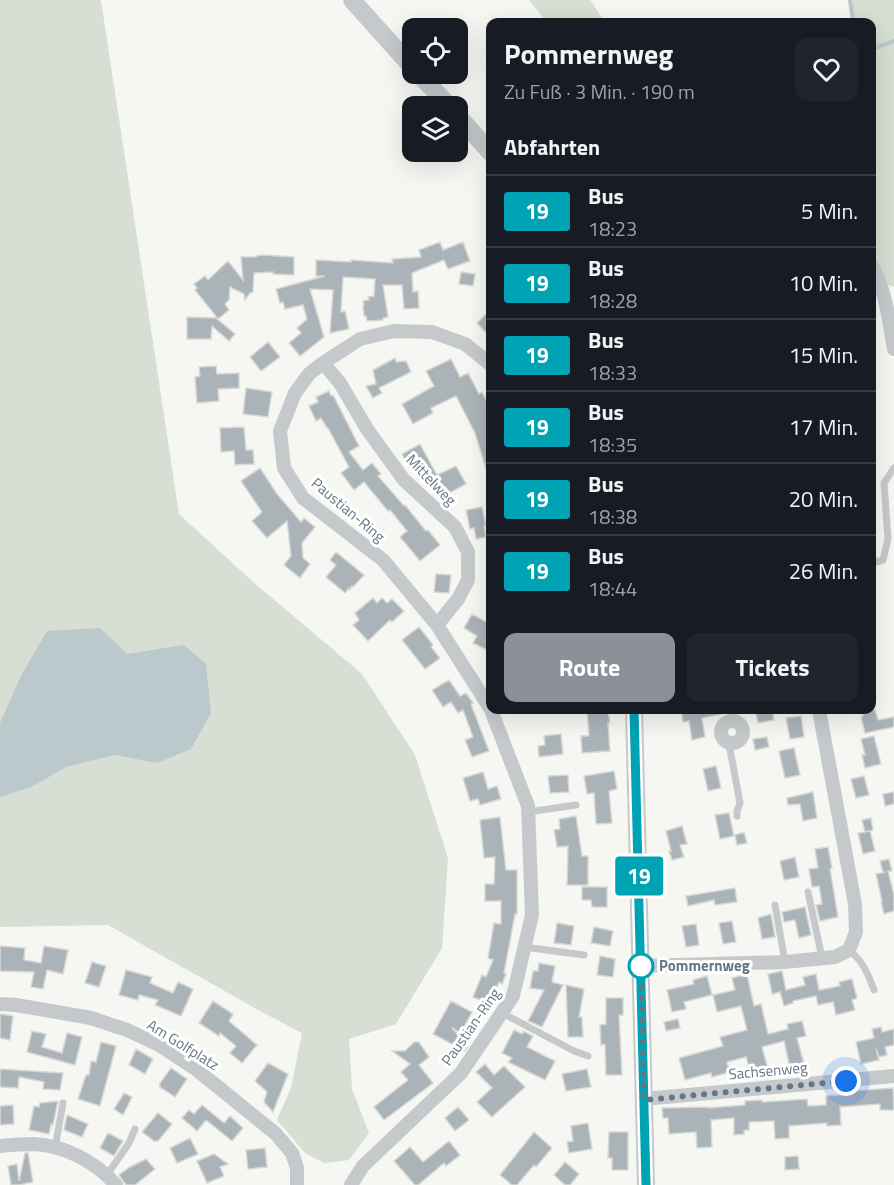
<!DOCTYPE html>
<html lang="de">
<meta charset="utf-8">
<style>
body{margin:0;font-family:"Titillium Web",sans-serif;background:#20242c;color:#f1f3f6;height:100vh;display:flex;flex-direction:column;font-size:22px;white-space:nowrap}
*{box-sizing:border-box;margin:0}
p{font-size:20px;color:#9ea1a6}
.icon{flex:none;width:33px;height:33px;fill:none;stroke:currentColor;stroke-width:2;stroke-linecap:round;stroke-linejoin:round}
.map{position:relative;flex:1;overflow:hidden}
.sheet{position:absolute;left:486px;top:18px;width:390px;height:696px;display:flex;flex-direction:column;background:#171b24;border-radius:12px;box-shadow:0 6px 24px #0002}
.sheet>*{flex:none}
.badge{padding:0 12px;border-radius:4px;font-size:21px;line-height:39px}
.tools{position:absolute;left:402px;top:18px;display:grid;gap:12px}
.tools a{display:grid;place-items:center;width:66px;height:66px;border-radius:12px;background:#171b24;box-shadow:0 6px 24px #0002;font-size:30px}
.you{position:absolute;width:30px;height:30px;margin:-15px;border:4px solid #fff;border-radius:50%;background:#1a73e8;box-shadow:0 0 0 9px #1a73e833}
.map>.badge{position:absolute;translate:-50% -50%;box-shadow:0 0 0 3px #fff}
h2{padding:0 18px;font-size:22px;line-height:54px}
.round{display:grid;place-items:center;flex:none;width:63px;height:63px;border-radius:12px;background:#20242c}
.headline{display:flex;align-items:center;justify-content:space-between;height:102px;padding:0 18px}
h1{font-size:28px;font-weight:700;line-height:45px}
.button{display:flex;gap:12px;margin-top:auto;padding:12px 18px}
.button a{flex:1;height:69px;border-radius:12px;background:#8c9099;color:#fff;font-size:24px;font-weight:700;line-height:69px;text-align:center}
.button a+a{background:#20242c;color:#f1f3f6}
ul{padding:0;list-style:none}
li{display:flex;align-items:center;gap:18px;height:72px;padding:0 18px;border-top:2px solid #363941}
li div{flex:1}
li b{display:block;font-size:22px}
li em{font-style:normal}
li .badge{min-width:66px;font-weight:700;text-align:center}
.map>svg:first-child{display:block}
.green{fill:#d7ded3}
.water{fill:#bbc8cc}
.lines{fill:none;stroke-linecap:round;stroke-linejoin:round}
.stream{stroke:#bbc8cc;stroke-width:4}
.building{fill:#aab3b8;stroke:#d8d8d5;stroke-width:1.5}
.service{stroke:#c6c9cc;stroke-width:7}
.minor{stroke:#c6c9cc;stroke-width:14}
.tertiary{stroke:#c6c9cc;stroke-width:18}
.line-casing{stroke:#fff;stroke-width:14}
.line{stroke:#00a3b4;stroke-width:9}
.walk{stroke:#647785;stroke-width:6;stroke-dasharray:0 10.8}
.stop-dot{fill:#fff;stroke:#00a3b4;stroke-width:3}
.labels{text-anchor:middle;stroke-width:6;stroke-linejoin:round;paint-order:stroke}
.street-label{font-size:15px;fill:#647785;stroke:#fff}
.stop-label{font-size:15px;font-weight:bold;fill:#647785;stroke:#fff;text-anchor:start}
</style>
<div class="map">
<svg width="894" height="1185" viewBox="0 0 894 1185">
<rect width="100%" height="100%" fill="#f6f6f2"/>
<path class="green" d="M0,0H101L179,514L252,581L362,674L415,755L448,858L442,948L396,1024L349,1039L352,1089L369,1133L349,1160L324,1163L305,1153L277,1120L291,1088L302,1033L258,1010L108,925L0,927Z
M529,0H590L605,22H547Z
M852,0H894V39L872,47V22H854Z
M894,43V287L875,280L872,286V50Z"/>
<path class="water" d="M100,628L127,654L184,645L206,664L211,713L191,749L157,763L115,755L66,767L31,787L0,797V723L22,674L47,631Z"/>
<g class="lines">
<path class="stream" d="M850,0L853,22
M872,49L894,41"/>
</g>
<path class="building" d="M440,242L443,250L463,242L470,261L448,269L444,260L412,273L413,292L418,291L419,308L404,309L402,285H383L388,317L383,318V320L367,321L366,316H364L363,306H364L363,301L369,300L368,297L374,296L375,279L343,277L341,312L345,311L349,329L330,333L333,290L310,289L324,337L300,356L289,343L301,333L297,328L307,319L303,305L285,309L283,302L280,303L276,289L325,276H316V260L351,262V260L393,263L392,259L421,257L419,250Z
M263,255L294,257V275L273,274V272L254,273L253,292L250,293L245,300L244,294L230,287L229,300L225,304L229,310L218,319L195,290L197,288L194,284L205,276L208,280L228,261L243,280L241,257H256V256Z
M461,272L475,274L473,286L459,284Z
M490,310V337L477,323Z
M187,317L216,318L235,334L229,341L212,326L211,339H187Z
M268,342L280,357L261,371L250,357Z
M395,358L396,362L406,361L411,372L379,388L382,393L373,398L366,386L376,384L373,370Z
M451,359L460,377L468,373L479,394L482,392L490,408V474L488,475L475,433L456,396L431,408L433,413L413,424L402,404L434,386L426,371Z
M216,366L217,374L239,373V388L218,389L219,401L197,403L195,377L200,376L199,367Z
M246,388L272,392L268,417L243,414Z
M329,391L331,396L333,395L359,446L349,452L363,470L372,463L381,474L378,476L404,506L405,505L426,531L428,530L440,545L420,561L400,537L407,531L390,510L388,511L364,482L354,490L341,473L349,467L328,428H327L321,418L316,421L309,406L318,402L316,397Z
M244,427L246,450H253L254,464L235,465L234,451L221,452L220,428Z
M420,444L437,475L456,466L466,484L440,498L432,483L427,486L419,470L416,472L414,468L410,469L402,454Z
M260,468L277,494L301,522L304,518L315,527L302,543L303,558L310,564L300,578L284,565L291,556L287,521L267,538L252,521L262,512L241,481Z
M482,507L486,526H484L486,537L476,539L474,528L470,529L466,510Z
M336,552L364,575L353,587L352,586L350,589L349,588L345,593L326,577L336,565L330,560Z
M436,574L451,575L449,593L434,592Z
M373,598L377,603L382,598L387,603L392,599L404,611L392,622L390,620L368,641L353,625L359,620L355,613Z
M472,614L490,624V644L487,650L473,643L477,636L464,628Z
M419,627L433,645L431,647L440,658L425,669L402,640Z
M449,680L460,696L466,693L473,703L471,704L489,751L472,757L465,740L473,737L463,710L458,713L451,702L443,707L432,690Z
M587,710H608L610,723H608L610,751L582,753L581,736H589Z
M681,710H723V714L702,718L705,737L692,740L689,721L683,722Z
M755,710H772L774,720L758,723Z
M862,710H875L878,720L894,717V727L865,733L861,717L863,716Z
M801,716L804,737L790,739L786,718Z
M561,734L563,754L539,757L538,746L545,745L544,736Z
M874,736L881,764L865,768L862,755H865L861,739Z
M767,737L769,747L755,750L753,739Z
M794,748L800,775L785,778L779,751Z
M716,766L721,788L708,791L703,769Z
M614,771L617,789L609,791L612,823L596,824L594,793L587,794L584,776Z
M483,772L488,789L497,786L501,799L480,805L478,799L470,801L463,778Z
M568,775L569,792L550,793L548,776Z
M864,776L869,795L856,798L851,779Z
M813,792L817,818L803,821L800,804L788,805L787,798Z
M894,792V804L885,806L883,794Z
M729,813L734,836L720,839L715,815Z
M576,816L582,856H588V885H567L568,846L557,847L554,830L560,829L559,819Z
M500,817L506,870H517V914H515L504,973L506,974L502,984L499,982L490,1004L473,997L482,975L486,977L493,960L488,958L494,923L501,924V901H485V884H494L495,857L484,858L480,820Z
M871,818L873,830L865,832L862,820Z
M682,826L687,844L680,845L684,857L672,860L669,851H671L666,831Z
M870,831L875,851L863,854L858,833Z
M744,832L747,843L737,845L735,835Z
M828,847L832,868L830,869L838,917L820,921L816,905L822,904L819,886L812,887L809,869L818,868L815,849Z
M795,857L799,877L784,880L780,861Z
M889,859L892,871H888L894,895V911L884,914L881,901H882L876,874L885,872L883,873L880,861Z
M582,887H607V907H592L591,900H582Z
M735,888L737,902L715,905L714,900L688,906L686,896Z
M805,907L811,935L799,938L795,920L784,922L782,912Z
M771,914L775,937L762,939L758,918Z
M732,921L736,942L723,944L719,923Z
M557,923L574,926L571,945L554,943Z
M696,924L699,945L686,947L682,926Z
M594,927L613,931L610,946L591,943Z
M0,946L25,948L24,960L41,963L44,946L68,950L63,974L47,970L43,989L31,987L34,972L0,971Z
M600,956L615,959L613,977L597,975Z
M92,962L106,966L99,987L85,983Z
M539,963L555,966L552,982L563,985L542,1027L528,1021L544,990L530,988L533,971H538Z
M126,970L152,977L150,983L173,993L178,982L193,989L181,1016L155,1005L158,1000L139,995L138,1000L119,995Z
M782,971L786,990L805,985L803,977L816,974L819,990L840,986L839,982L852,979L857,998L852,1000L855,1010L836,1015L833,1002L818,1005L816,996L793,1001V1003L784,1006L780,992L772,994L768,974Z
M747,974L754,1006L761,1004L768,1034L788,1029L787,1024L802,1021L806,1036L797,1038L804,1064L790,1068L784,1041L762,1047L768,1069L751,1074L746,1057L727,1062L730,1072L712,1077L711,1073L685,1080L679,1058L723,1046L720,1037L747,1030L741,1006L717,1012L713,995L735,990L732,978Z
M707,976L712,995L684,1002L686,1009L672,1012L667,990L694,984L693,980Z
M566,985L584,989L579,1017H582L583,1037H568Z
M606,998H623V1015H619L622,1075H606L605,1044L601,1045L600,1025L606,1024Z
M213,1001L233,1014L229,1021L257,1045L242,1063L230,1053L236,1046L220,1033L219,1036L199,1023Z
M451,1001L472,1012L461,1033L452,1028L468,1046L465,1051L433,1034Z
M0,1014L13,1016L10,1040L0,1038Z
M678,1019L680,1028L666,1031L664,1022Z
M881,1027L882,1032L894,1029V1045L885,1047L887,1055L879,1057L876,1049L879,1060L861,1064L856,1042L874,1038L872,1029Z
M514,1030L522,1034L523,1031L533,1036L527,1047L555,1061L545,1080L508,1062L512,1058L502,1053Z
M32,1031L46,1034L42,1047L62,1053L67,1033L82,1037L75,1065L27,1052Z
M101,1042L116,1046L100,1106L78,1099L86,1075H89L91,1061L96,1062Z
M414,1042H419L429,1057L419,1065L433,1083L384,1120L374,1107L408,1080L401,1072L410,1064L392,1051H405Z
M136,1049L153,1059L145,1074L129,1065Z
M268,1063L288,1074L273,1112L264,1102L267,1092L255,1081Z
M485,1064L494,1075L504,1066L525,1087L492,1117L477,1102L492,1088L476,1072Z
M171,1068L187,1079L175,1097L160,1087V1083Z
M0,1069L63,1073L60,1090L43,1089L44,1082L19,1077L18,1088L0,1087Z
M587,1069L591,1087L566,1091L562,1074Z
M893,1088L894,1110H880V1104L840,1107L841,1125L827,1126V1123L789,1126V1138L775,1139L774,1121L749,1122V1130H744V1134L734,1135V1118L711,1120L712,1147L697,1148L696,1132L669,1134L668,1118H663L662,1108L708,1107V1108L745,1105V1101L762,1100V1102L807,1099L808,1106L826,1105V1096L851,1094V1091Z
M124,1093L132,1097L123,1115L114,1109Z
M58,1101L53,1125L51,1124L49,1134L29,1130L34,1106L39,1107L40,1103Z
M13,1105L14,1124L0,1125V1106Z
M202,1105L224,1123L230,1116L243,1128L232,1141L206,1120L197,1131L182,1118L189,1110L194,1114Z
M458,1107L469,1120L455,1131L445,1118Z
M158,1113L172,1124L158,1141H154L142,1132Z
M67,1115L88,1124L82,1137L64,1130Z
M588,1123L592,1149L569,1153L567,1142L573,1141L571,1126Z
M534,1132L552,1148L536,1167L534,1165L517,1185H512L500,1175Z
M609,1132H628V1170H612V1158H608Z
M108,1133L123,1141L114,1156L100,1148Z
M190,1138L198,1154L177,1163L170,1148Z
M449,1141L460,1155L446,1166L444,1163L418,1185H415L394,1161L410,1147L423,1162Z
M265,1148L267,1167L248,1169L246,1150Z
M25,1153H28L33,1182L19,1185H11L8,1166L17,1164L19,1181Z
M214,1154L228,1164L220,1167L224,1176L207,1183L197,1161Z
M798,1156L799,1169L785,1170V1157Z
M146,1159L155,1169L135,1185H126L119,1175L130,1167Z
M565,1162L579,1174L570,1185H565L554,1175Z"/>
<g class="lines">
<path class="service" d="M872,563L883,560L888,539L884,483L894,468
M729,744L740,803L737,811V816
M528,812L576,805
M808,892L822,958
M775,905L785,962
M524,947L584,955
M849,950C863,961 868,974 874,990
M502,1013L574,1051L588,1056
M55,1148L63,1103
M107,1175L129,1143L135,1129"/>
<path class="minor" d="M872,266C886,290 889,322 894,349
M323,363L340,383L367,429L404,480L455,527L468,552V580L458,599L437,625
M490,364L465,344L432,332L394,331L360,339L323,363L309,374L295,393L280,431L284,468L303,498L383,560L437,625L490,708
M721 732a11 11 0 1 1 22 0a11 11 0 1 1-22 0Z
M641,966L785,962L835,957L849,950L856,932L855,904L819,710
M0,1004L16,1005L91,1018L127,1030L159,1045L197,1070L276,1134L292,1153L297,1168V1185
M644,1099L894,1076
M0,1146C11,1145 22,1144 33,1144C64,1145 96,1162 116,1185
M351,1185L363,1166L461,1073L513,996L532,915L528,806L491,710"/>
<path class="tertiary" d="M352,0L412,67
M419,74L449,106
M458,116L490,152
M634,710L646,1185"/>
</g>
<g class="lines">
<defs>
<path id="line" d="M634,710L646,1185"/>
</defs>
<use href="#line" class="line-casing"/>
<use href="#line" class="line"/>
<path class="walk" d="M641,966L644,1100L846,1081"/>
</g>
<circle class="stop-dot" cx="641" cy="966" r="12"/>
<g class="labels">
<g class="street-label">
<text transform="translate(431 480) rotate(46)" y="5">Mittelweg</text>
<text transform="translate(348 510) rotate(40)" y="5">Paustian-Ring</text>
<text transform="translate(471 1027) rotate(-55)" y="5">Paustian-Ring</text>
<text transform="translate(183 1045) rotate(32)" y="5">Am Golfplatz</text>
<text transform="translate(768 1071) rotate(-5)" y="5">Sachsenweg</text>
</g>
<g class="stop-label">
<text x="659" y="971">Pommernweg</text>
</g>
</g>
</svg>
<div class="tools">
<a><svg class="icon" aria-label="locate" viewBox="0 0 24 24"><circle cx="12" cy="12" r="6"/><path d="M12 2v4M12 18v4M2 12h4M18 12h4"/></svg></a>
<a><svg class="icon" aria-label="layers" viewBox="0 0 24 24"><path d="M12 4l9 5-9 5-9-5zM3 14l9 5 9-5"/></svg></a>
</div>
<div class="you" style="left:846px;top:1081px"></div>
<b class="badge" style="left:639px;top:876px;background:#00a3b4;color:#fff">19</b>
<section class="sheet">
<div class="headline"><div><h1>Pommernweg</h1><p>Zu Fuß · 3 Min. · 190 m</p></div><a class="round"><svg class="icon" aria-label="heart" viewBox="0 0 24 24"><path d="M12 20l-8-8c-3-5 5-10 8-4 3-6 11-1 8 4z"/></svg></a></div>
<h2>Abfahrten</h2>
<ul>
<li><span class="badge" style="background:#00a3b4;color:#fff">19</span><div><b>Bus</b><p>18:23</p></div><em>5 Min.</em></li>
<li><span class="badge" style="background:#00a3b4;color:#fff">19</span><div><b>Bus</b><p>18:28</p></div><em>10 Min.</em></li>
<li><span class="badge" style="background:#00a3b4;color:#fff">19</span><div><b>Bus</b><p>18:33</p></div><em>15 Min.</em></li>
<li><span class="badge" style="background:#00a3b4;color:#fff">19</span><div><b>Bus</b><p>18:35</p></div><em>17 Min.</em></li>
<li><span class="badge" style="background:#00a3b4;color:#fff">19</span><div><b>Bus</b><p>18:38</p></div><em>20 Min.</em></li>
<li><span class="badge" style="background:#00a3b4;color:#fff">19</span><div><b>Bus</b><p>18:44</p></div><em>26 Min.</em></li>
</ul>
<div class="button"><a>Route</a><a>Tickets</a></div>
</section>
</div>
